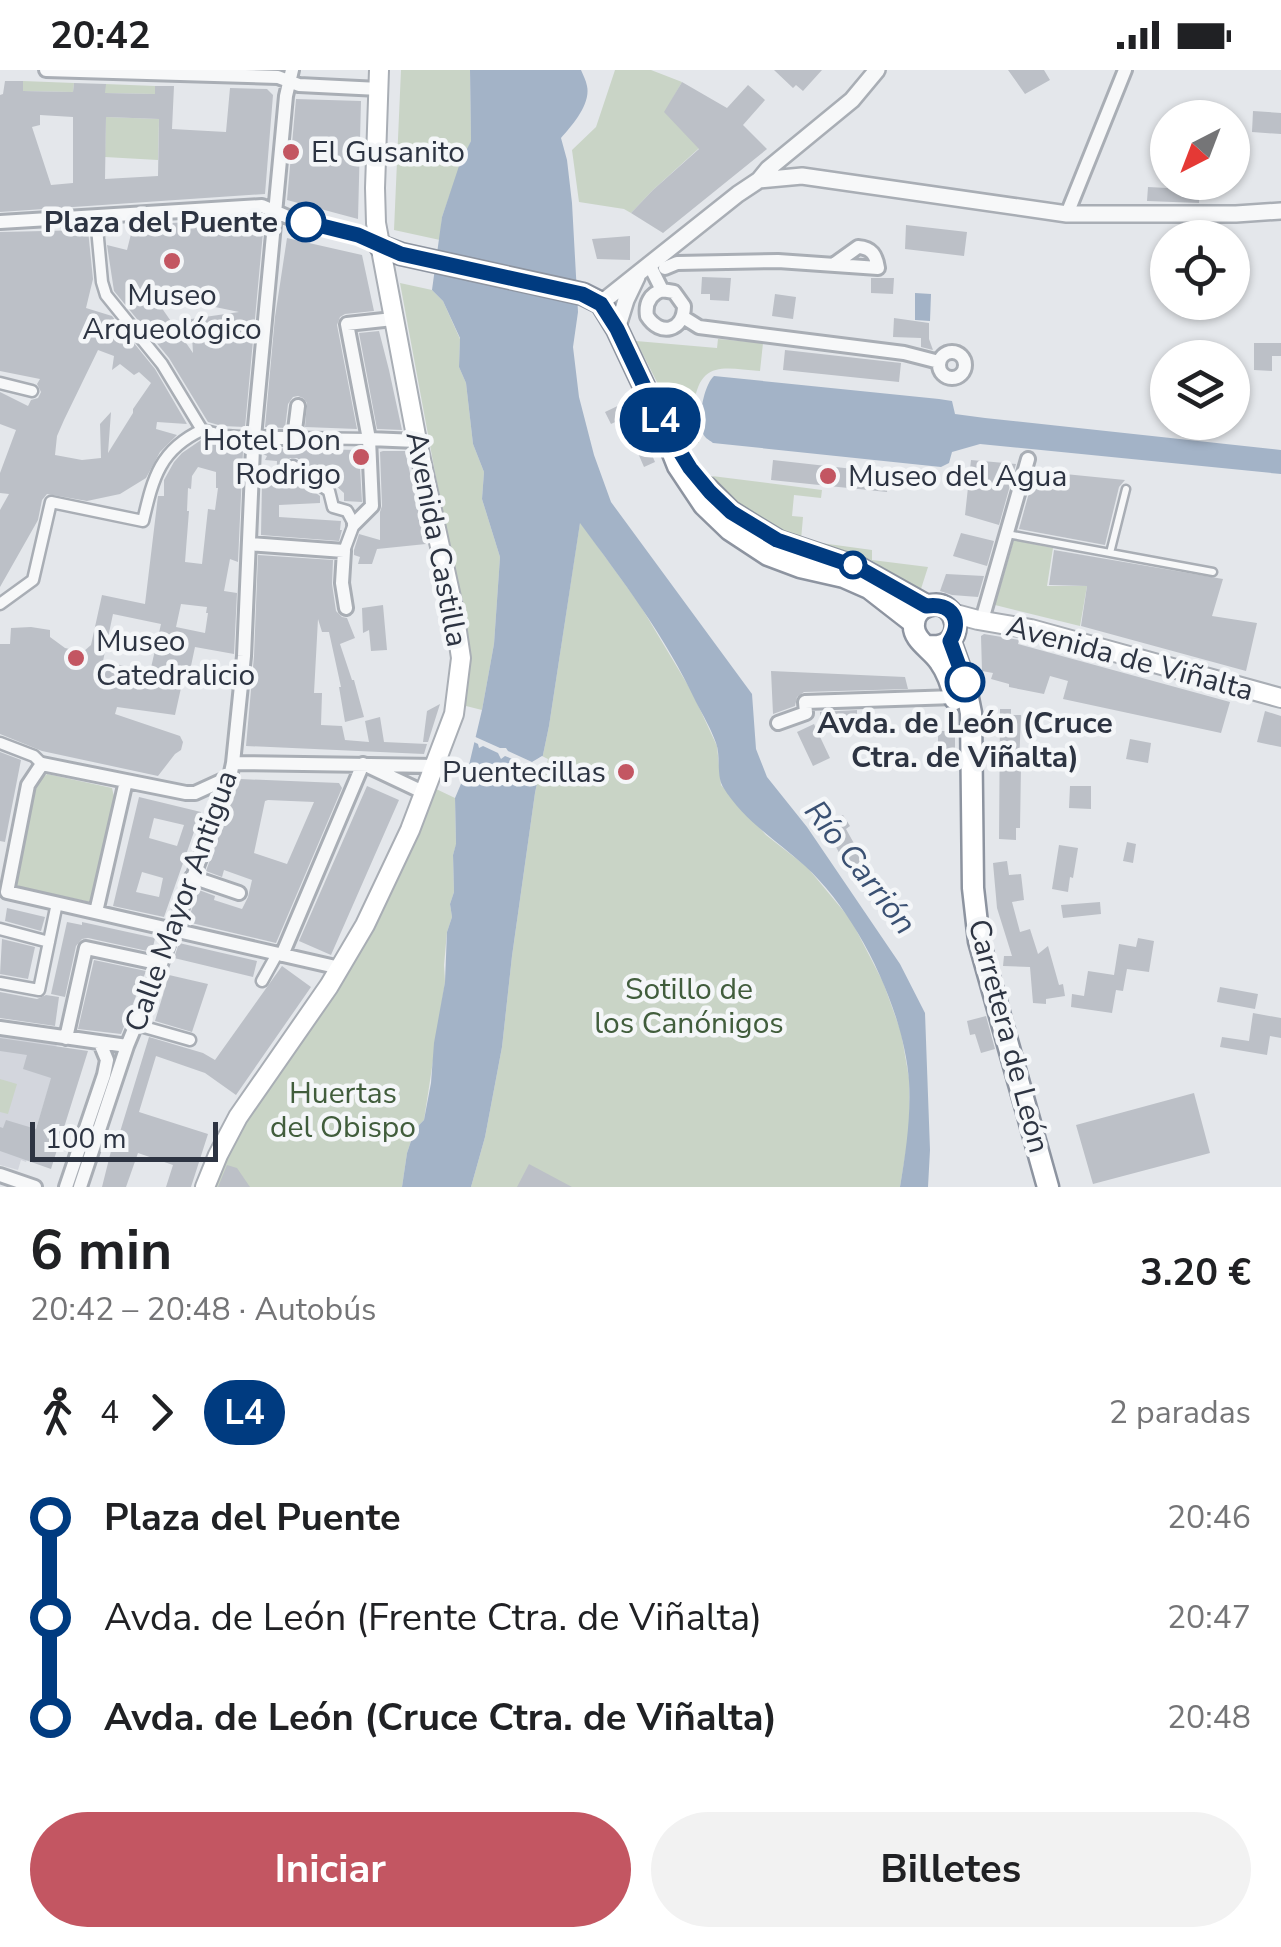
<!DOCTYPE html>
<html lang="es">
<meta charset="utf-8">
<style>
body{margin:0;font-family:"Nunito Sans",sans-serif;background:#f2f2f2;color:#202124;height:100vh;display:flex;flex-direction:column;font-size:38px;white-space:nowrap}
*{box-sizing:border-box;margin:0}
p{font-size:32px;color:#757577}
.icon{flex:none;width:55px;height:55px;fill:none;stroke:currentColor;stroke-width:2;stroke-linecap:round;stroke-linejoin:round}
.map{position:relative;height:1117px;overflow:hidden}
.panel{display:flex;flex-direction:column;background:#fff;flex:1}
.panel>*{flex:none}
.badge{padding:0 20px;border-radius:32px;font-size:35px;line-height:65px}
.needle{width:65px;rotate:222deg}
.controls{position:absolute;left:1150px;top:30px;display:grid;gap:20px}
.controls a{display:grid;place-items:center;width:100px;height:100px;border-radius:50%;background:#fff;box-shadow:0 2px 8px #0004;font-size:50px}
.scale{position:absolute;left:30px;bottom:25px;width:188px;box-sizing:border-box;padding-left:10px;border:5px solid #2d3442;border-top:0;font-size:28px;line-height:35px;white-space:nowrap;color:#2d3442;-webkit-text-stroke:8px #f4f6f8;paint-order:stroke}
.map>.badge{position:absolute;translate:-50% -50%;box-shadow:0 0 0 5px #fff}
.legs{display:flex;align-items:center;gap:15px;height:110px;padding:0 30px;font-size:32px}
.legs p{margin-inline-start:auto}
.overview{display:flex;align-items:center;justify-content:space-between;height:170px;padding:0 30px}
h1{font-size:55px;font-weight:700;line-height:75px}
.cta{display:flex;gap:20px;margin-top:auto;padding:20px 30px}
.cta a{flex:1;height:115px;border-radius:60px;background:#c35662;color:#fff;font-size:40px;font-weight:700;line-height:115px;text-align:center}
.cta a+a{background:#f2f2f2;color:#202124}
ul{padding:0 30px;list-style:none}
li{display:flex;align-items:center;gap:35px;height:100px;font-size:38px}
li i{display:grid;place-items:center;width:15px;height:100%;margin:0 12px;background:currentColor}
li i::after{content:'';width:25px;height:25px;margin:-12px;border:8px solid;border-radius:50%;background:#fff}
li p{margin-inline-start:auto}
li:first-child i{background:linear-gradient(#0000 50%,currentColor 0)}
li:last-child i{background:linear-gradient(currentColor 50%,#0000 0)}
.status{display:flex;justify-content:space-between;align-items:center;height:70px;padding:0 50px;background:#fff;direction:ltr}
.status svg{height:28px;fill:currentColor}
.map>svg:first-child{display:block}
.built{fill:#d3d6dd}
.green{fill:#c9d4c6}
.water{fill:#a3b3c7}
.pier{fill:#e4e7eb}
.building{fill:#bcc0c7;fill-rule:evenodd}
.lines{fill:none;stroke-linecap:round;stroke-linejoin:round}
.service-casing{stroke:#a9aeb5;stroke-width:11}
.pedestrian-casing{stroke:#a9aeb5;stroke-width:15}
.minor-casing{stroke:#a9aeb5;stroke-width:18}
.tertiary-casing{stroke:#a9aeb5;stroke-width:20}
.secondary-casing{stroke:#a9aeb5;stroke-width:22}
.trunk-casing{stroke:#8d94a0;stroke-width:25}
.service{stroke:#f7f8f9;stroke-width:6}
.pedestrian{stroke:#f7f8f9;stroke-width:10}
.minor{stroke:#f7f8f9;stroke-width:12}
.tertiary{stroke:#f7f8f9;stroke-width:15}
.secondary{stroke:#fff;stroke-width:18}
.trunk{stroke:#fff;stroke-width:20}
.line-1-casing{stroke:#fff;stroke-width:22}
.line-1{stroke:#003b80;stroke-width:15}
.poi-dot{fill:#c35662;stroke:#f4f6f8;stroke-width:4}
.stop-1-dot{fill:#fff;stroke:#003b80;stroke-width:5}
.labels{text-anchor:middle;stroke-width:9;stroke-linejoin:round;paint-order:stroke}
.poi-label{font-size:30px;fill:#2d3442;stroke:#f4f6f8;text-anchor:start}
.stop-label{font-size:30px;font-weight:bold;fill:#2d3442;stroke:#f4f6f8;text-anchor:end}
.street-label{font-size:30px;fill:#2d3442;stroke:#f4f6f8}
.park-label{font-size:30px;fill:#415d3c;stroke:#f4f6f8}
.water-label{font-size:32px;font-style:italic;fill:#3b5173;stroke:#f4f6f8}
</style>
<div class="status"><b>20:42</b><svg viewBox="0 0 49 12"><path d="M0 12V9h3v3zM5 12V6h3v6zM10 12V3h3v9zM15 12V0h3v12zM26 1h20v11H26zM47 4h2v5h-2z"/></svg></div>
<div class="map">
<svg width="1281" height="1117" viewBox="0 0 1281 1117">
<rect width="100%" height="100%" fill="#e4e7eb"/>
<path class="built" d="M0,966L57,974L53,989L57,990L26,1092L21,1090L18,1100L0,1095Z"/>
<path class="green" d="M401,0H470L471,71L449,127L442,147L440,170L394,160Z
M615,0H651L682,12L665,42L707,71L653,120L631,143L624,139L579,132L572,80L596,57Z
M23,11L74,13L73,22L23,21Z
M105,14L155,16V24L105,23Z
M106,47L159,49L158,90L105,87Z
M400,213L432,220L443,231L460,269L459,297L466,313L473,374L484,402L482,429L500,487L494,574L482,640L462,635L461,543Z
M718,269L763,273L760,301C724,298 700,290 694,334C693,349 692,360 699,373H688L636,271L717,278Z
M712,406L822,420L821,428L794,425L792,446L803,447L801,470L748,442Z
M580,452L640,535L692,622L717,676L721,715L766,765L807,797L851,850L883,912L901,962L909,1008L910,1057L900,1117H471L485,1067L502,977L512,886L535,723L549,656Z
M1014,470L1053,478L1047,516H1087L1080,556L995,535Z
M821,473L872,480V490L928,497L920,522L871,490Z
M47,704L112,718L116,735L98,822L90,832L16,816L34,715Z
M434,718L455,728L456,775L453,785L454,822L450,834L452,847L447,862L444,895L445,912L424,1050L415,1059L407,1083L402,1117H213C249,1032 313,964 359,884C389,832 410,773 434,718Z
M0,1009L17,1014L8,1044L0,1042Z"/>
<path class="water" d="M470,0H581C583,5 586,10 587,16C591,34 572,56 561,68L567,90L572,133L578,242L573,277L579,327L594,385L611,432L752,624L756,679L767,707L807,757L900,894L925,943L930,1080L928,1117H900C906,1081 911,1047 909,1011C904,940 858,844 805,796C777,771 743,750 723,717C716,705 721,686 716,673C711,659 703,645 696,632C666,567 622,510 580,453L549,656L535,723L512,886L502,977L485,1067L471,1117H402L407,1083L415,1059L424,1050L431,1013L434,973L445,912L447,862L452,847L450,834L454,822L453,785L456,774L455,728L469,695L482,640L494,574L500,487L482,429L484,402L473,374L466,313L459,297L460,268L443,231L432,220L442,147L460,93L471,71Z
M915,223L931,224L930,251L915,250Z
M714,306L939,329L952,331L955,344L985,348L1281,380V404L980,374L952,382L949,393L941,397L713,373C708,369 704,368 702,361C698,347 704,315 714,306Z"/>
<path class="pier" d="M471,665L500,678H506L508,681L532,692L542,686L548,689L545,704H533L529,696L505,686L501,689L498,683L483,676L479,678L478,674L470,670Z"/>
<path class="building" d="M774,0H822L803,21L796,15L793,18Z
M1008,0H1044L1050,10L1025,24Z
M5,11H23V21L73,22L74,13L106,14L105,23L155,24V16H174L172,59L226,62L230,18L267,19L273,25L265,124L0,142V25L3,24ZM40,45L73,47V113L51,115L32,57L40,55ZM106,47L159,49L158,106L105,109Z
M682,12L727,38L748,15L765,30L743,55L767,79L663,163L631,143L653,120L699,79L664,42Z
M296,29L361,31L358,149L287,130Z
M1253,41L1281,43V64L1252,62Z
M1187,112H1200L1199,133L1147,131L1148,117L1187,119Z
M252,147L253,151H264L245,357L222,356L208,352L169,288L114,221L107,175L127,180L133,156ZM172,228L239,242L191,249L193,283L159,234Z
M906,155L967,162L964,186L905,179Z
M88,160L93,209L86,238L112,246L155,299L187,354L157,352L156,359L177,365L160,382L146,408L120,424L87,431L47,424L42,430L38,450L0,517V440L9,424L0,423V403L16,360L0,354V322L28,336L31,330L38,328L41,322L37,314L40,309L0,301V162ZM98,280L114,286L112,300L120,294L134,305L139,302L151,313L133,339V343L108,383L111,342L100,354L101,388L82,390L55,385L57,366L64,350Z
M630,166V190L597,189L592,169Z
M287,168L362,185L374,241L345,244L340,247L337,255L357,359L305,357L307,333L303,328L298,326L293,327L288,334L285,358L265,357L275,247Z
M702,207L731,208L729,231L710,230V224H701Z
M871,208H894L893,224L871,223Z
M775,224L796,227L793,249L772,246Z
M894,248L929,253V269L933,280L921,277V268L893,267Z
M379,261L389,300L402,360L377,359L359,263Z
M1254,273H1281V286H1272V301L1254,300Z
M785,280L901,293L899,312L783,300Z
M626,332L632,344L611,354L605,342Z
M645,369L655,392L644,397L634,374Z
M201,370L243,381L238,492L230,489L224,521L237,523L234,584L195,577L188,610L183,609L175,645L117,637L115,644L180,666L183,672L181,680L175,684L158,706L42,681L0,664V574H10L11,558L31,557L50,560V567L65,578L83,582L91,575L102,525L145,534L158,426H164V410L174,392L182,383ZM198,397L216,402V418H218L215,440L208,439L202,494L185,492L189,441H187L188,418L191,419L192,406ZM181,534L207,537L206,543H208L205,563L176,557ZM113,544L161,554L150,602L103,591Z
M263,378L359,380L362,432L344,431V423L334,414L297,388H290L284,394L288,403L320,426V433L279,435V447L341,451L340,460H342L339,471L261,465L262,412H276L277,391L265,390L267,386L263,384Z
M383,381H405L426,474L377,479L372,494H358L360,487L354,485V480L359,464L380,470V442L382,436L380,382Z
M773,390L889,403L887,422L771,410Z
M971,390L1016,394L999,455L965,445Z
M1035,401L1125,410L1119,417L1105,475L1019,459Z
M961,463L994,471L987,496L953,486Z
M1054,480L1223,509L1212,546L1257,553L1246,601L1081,556L1087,516L1049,515Z
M258,485L333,490L332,514L336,541L342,547L347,548L355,568L340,574L352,610H354L364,647L345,652L339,617H341L329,562H322L318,549L314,623H322L321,655L342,656L345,670L369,672L365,651L380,647L384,672L427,674L424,684L246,676L254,586Z
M946,504L984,506L978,527L952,525L940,521Z
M383,535L387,580L371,581L369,560L363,563L362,538Z
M984,564L1019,570L1018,574L1230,632L1221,663L1063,629L1068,611L1050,606L1044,624L1009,617V614L991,609L993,603L982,601L981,566Z
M771,601L905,607L908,619L804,622L797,627L795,636L773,644Z
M440,634L428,672H423L427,641Z
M1000,639H1011V645H1021L1019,696H1021L1020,758H1016V770L999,769Z
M857,640V654L820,655V642Z
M1265,641L1281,646V677L1257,672Z
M814,654L830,688L813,696L797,662Z
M938,661H955V692H938Z
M1130,669L1151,673L1148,693L1126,689Z
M0,682L21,690L5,772L0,771Z
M240,709L339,713L342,718L276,873L187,852L199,820L215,826L214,830L242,839L248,827L252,810L224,800L222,807L206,801ZM268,730L314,732L287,794L254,783L265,731Z
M367,716L399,730L331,885L299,871Z
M1070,716H1091V739L1069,738Z
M139,727L201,742L164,847L113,836ZM154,748L184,755L177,776L149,768ZM142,802L163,808L159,827L136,822Z
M843,745L850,756L846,759L856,777L860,774L868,789L848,799L824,755Z
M1127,772L1136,774L1133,793L1123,791Z
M1059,775L1078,778L1073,808L1070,807L1068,822L1052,819Z
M1007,791L1009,805L1021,804L1024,830L1012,832L1020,862L1030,859L1038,884L1048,876L1059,915L1063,914L1065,926L1046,929V934L1033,933L1030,897L1003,896L1004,886H1012L997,838L993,793Z
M1100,832L1101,844L1063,848L1061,835Z
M7,838L45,847L41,861L5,851Z
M67,852L82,855V852L155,868L152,882L88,868L82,869L76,876L65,927L51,924Z
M1138,868L1154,871L1149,902L1127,899L1123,921L1116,920L1112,943L1071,937L1072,924L1084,926L1088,901L1114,905L1119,874L1136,877Z
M2,869L35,877L28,909L0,904Z
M179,873L257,891L253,907L174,888Z
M94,890L146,901L121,964L78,959Z
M282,896L311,917L236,1025L205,1003L156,986L139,1042L208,1064L191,1117H166L173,1095L138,1083L126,1117H102L111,1081H113L116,1075L149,967L203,983L215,990Z
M169,905L208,914L192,962L155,951Z
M1220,917L1258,924L1255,939L1217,932Z
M0,922L37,929L46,925L59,927L55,956L0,948Z
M1253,943L1281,948V968L1270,966L1267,985L1220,977L1222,967L1249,971Z
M986,946L995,979L981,983L975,964L970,965L967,951Z
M0,968L88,981L51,1099L0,1081V1057L3,1058L6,1050L36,1059L51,1008L23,999L27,985L0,981Z
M1194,1023L1210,1083L1093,1114L1076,1055Z
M529,1094L572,1117H517Z
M227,1095L237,1098L250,1117H218Z"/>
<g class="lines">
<defs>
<path id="service" d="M1007,464L1213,502
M1110,483L1126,419"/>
<path id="pedestrian" d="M96,147L102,212L106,225L162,294L202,360
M0,313L32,321
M294,368L369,369
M293,396L329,421L333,437L347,441L354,454L344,481
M0,534L33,510L51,432L143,451C153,409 159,380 202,360L225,366L255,368
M0,673L34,686L42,694
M0,859L49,872
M262,911L277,884
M0,913L39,920L57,833
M137,955L190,970"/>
<path id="minor" d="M46,0L278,7L299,15L379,19
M1067,144L1125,0
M0,152L262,136L288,147L358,165L380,176
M649,194L662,220L674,222L684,236C684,261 660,267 647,246C645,233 650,224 662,220
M665,198L677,193L778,191L878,198C876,185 872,178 858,177L833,195
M683,247L699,257L904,283L939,292
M939 295a13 13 0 1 1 26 0a13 13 0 1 1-26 0Z
M255,368H294L298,336
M369,369L417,371
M354,454L372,436L369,369L347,254L393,249
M249,474L344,481L342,513L346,538
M982,550L1028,389
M778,653L806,643L805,632L955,627
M233,693L436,696
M370,697L425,723
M230,707L195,723H186L42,694L28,715L7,822L340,898
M192,807L239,823
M96,842L126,711
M282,885L363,694
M0,958L127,976
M66,968L86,878L161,894
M0,1105L35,1117
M66,1117L104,1005L107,990L100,973
M80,1117L127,976L161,894L230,707L233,693L244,586L253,378L286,26L292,0"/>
<path id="tertiary" d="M759,110L768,99L852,30L877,0
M601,233L738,124L759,110L802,106L1067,144H1236L1281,141
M617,259L626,230L637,207"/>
<path id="secondary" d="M952,543L978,550L1031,559L1281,628
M205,1117L218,1085L238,1047L329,916L365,855L410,760L454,644L461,588L454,541L417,371L376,153L375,118L379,0"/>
<path id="trunk" d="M380,176L401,184L583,224L601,233L617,259L658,346L678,396L704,435L730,460L768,485L800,497L844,507L869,518L914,553
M707,418L731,442L778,471L859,498L927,536
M950,571L965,613L971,643L973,818L979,871L1048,1117
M928,576C970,581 959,525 928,536C920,538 914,546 914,554C912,570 932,579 940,592C948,603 952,616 955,629"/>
</defs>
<use href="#service" class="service-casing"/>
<use href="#pedestrian" class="pedestrian-casing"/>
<use href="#minor" class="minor-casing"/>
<use href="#tertiary" class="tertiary-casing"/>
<use href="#secondary" class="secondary-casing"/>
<use href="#trunk" class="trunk-casing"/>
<use href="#service" class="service"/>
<use href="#pedestrian" class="pedestrian"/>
<use href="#minor" class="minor"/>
<use href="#tertiary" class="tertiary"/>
<use href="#secondary" class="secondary"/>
<use href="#trunk" class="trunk"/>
</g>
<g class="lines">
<defs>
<path id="line-1" d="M306,152L358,165L401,184L582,224L601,234L617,259L658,346L690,398L710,422L731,442L777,470L859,498L926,536C952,532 963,550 950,571L965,612"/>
</defs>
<use href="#line-1" class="line-1-casing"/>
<use href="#line-1" class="line-1"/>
</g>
<g class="poi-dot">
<circle cx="291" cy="82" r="10"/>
<circle cx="172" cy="191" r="10"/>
<circle cx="361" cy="387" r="10"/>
<circle cx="828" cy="406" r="10"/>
<circle cx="76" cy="588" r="10"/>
<circle cx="626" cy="702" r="10"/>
</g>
<g class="stop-1-dot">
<circle cx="306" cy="152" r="18"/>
<circle cx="853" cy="495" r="12"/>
<circle cx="965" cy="612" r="18"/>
</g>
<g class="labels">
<g class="poi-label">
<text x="311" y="92">El Gusanito</text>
<text x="172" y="235" text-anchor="middle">Museo<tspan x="172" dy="34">Arqueológico</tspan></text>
<text x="341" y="380" text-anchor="end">Hotel Don<tspan x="341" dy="34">Rodrigo</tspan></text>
<text x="848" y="416">Museo del Agua</text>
<text x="96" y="581">Museo<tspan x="96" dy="34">Catedralicio</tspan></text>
<text x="606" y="712" text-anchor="end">Puentecillas</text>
</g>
<g class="stop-label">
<text x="278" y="162">Plaza del Puente</text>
<text x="965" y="663" text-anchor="middle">Avda. de León (Cruce<tspan x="965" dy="34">Ctra. de Viñalta)</tspan></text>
</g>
<g class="street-label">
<text transform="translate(437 469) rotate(79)" y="10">Avenida Castilla</text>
<text transform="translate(1130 588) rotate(15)" y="10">Avenida de Viñalta</text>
<text transform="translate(181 831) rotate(-70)" y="10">Calle Mayor Antigua</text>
<text transform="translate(1009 966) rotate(75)" y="10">Carretera de León</text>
</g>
<g class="park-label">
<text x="689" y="929">Sotillo de<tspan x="689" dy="34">los Canónigos</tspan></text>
<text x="343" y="1033">Huertas<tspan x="343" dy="34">del Obispo</tspan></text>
</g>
<g class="water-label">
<text transform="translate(861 797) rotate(52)" y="11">Río Carrión</text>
</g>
</g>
</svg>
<div class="controls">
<a><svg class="needle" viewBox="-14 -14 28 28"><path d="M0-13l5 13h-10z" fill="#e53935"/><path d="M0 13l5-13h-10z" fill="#757577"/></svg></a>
<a><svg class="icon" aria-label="locate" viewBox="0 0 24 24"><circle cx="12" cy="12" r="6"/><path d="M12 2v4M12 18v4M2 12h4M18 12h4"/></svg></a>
<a><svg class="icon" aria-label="layers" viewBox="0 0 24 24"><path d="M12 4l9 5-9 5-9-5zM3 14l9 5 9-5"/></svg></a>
</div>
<div class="scale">100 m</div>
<b class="badge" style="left:660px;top:350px;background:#003b80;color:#fff">L4</b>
</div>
<section class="panel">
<div class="overview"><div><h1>6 min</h1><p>20:42 – 20:48 · Autobús</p></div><b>3.20 €</b></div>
<div class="legs"><svg class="icon" aria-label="walk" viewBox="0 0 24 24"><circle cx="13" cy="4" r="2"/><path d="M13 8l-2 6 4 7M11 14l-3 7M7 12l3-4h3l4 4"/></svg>4<svg class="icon" aria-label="forward" viewBox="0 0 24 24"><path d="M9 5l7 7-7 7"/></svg><b class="badge" style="background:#003b80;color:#fff">L4</b><p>2 paradas</p></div>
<ul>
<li><i style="color:#003b80"></i><b>Plaza del Puente</b><p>20:46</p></li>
<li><i style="color:#003b80"></i><span>Avda. de León (Frente Ctra. de Viñalta)</span><p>20:47</p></li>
<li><i style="color:#003b80"></i><b>Avda. de León (Cruce Ctra. de Viñalta)</b><p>20:48</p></li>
</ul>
<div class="cta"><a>Iniciar</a><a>Billetes</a></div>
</section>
